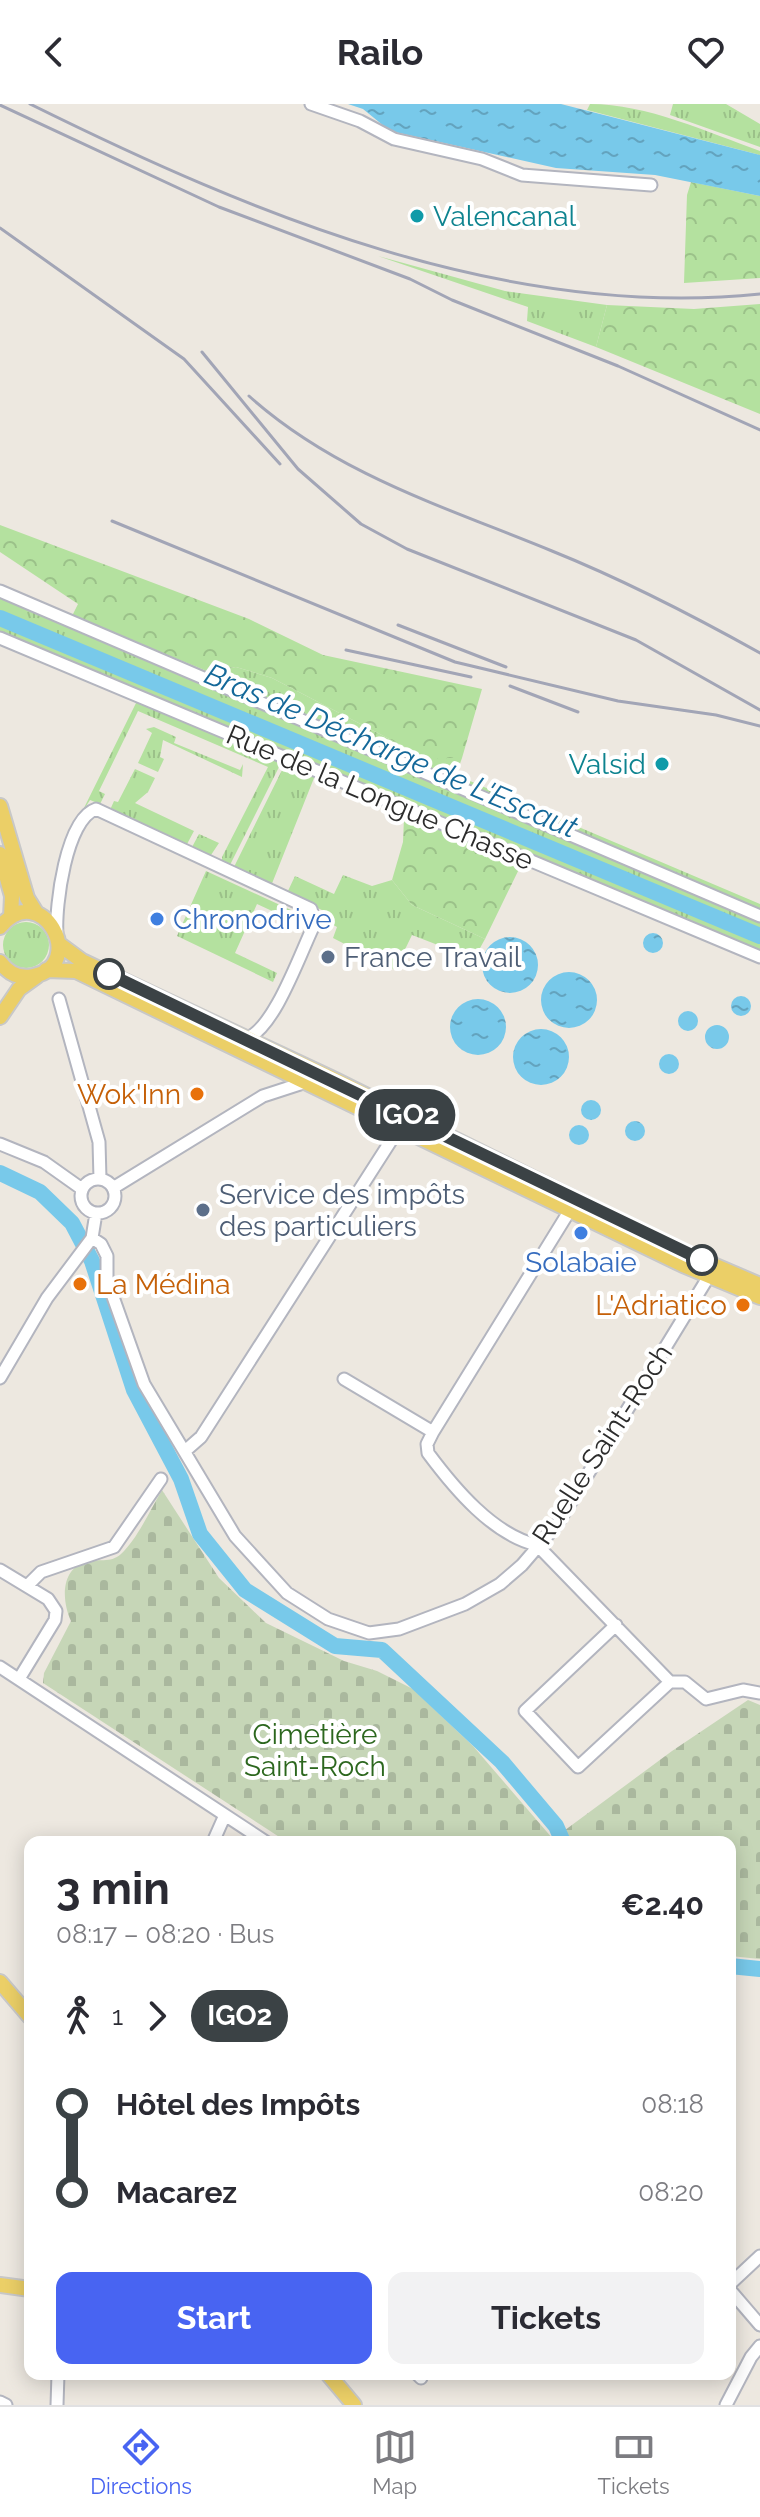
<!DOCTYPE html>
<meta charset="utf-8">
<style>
body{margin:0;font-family:Raleway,sans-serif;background:#f2f2f3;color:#2b2b33;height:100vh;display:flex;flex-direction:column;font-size:30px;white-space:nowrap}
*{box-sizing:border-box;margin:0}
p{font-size:26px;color:#7c7c81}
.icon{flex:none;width:44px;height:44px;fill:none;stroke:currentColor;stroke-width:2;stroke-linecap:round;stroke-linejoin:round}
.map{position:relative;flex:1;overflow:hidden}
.drawer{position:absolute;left:24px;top:1732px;width:712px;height:544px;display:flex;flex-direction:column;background:#fff;border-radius:16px;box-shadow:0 4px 20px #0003}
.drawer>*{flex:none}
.badge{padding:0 16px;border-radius:26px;font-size:28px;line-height:52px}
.map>.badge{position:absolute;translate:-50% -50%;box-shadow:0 0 0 4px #fff}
.legs{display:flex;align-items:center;gap:12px;height:88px;padding:0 32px;font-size:26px}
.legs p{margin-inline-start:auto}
.summary{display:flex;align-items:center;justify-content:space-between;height:136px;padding:0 32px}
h1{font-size:44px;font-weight:700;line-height:60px}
.cta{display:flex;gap:16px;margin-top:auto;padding:16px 32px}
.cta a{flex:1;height:92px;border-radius:16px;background:#4864f2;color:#fff;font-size:32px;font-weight:700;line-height:92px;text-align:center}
.cta a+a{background:#f2f2f3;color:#2b2b33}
ul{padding:0 32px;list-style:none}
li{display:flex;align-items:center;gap:28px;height:88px;font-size:30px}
li i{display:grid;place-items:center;width:12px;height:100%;margin:0 10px;background:currentColor}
li i::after{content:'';width:20px;height:20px;margin:-10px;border:6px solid;border-radius:50%;background:#fff}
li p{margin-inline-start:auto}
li:first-child i{background:linear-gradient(#0000 50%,currentColor 0)}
li:last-child i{background:linear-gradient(currentColor 50%,#0000 0)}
header{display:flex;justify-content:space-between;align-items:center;height:104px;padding:0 32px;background:#fff;font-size:36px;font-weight:700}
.menu{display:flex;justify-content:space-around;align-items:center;height:112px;border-top:2px solid #e1e1e2;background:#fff;font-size:22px;color:#7c7c81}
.menu a{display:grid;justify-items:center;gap:4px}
.menu .active{color:#4864f2}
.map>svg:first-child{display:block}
.grass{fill:url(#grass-tufts)}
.forest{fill:url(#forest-crowns)}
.cemetery{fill:url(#cemetery-stones)}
.water{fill:url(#water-ripples)}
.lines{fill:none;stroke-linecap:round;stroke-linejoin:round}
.river{stroke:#78c9ea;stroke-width:16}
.minor-casing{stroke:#b3b5bf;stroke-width:15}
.major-casing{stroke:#c8c8c8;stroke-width:18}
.minor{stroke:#fff;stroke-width:11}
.major{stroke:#ebcf67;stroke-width:14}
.rail{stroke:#a2a5b6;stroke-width:3}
.line-1-casing{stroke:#fff;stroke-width:18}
.line-1{stroke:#3b4245;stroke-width:12}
.culture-dot{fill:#0f9aa8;stroke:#fff;stroke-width:3}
.shop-dot{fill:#3f7fe0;stroke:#fff;stroke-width:3}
.service-dot{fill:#5c6f8a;stroke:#fff;stroke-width:3}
.stop-1-dot{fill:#fff;stroke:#3b4245;stroke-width:4}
.food-dot{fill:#e8710a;stroke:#fff;stroke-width:3}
.labels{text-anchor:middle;stroke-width:8;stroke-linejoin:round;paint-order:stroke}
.culture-label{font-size:28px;fill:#0d838f;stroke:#fff;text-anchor:start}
.street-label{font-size:28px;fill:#2c2c2c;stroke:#fff}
.shop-label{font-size:28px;fill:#366cbe;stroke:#fff;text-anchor:start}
.service-label{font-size:28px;fill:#4e5e75;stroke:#fff;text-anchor:start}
.food-label{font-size:28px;fill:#c56008;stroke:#fff;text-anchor:end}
.park-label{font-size:28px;fill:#2c671e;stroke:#fff}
.water-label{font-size:30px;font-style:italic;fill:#146899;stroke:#fff}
</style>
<header><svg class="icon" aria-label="back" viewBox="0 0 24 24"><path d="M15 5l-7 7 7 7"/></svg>Railo<svg class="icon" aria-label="heart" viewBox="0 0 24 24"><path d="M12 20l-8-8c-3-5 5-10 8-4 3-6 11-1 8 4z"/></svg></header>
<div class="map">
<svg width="760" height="2301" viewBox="0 0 760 2301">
<defs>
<pattern id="grass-tufts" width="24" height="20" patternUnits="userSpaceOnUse" patternTransform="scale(2)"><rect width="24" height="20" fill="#b4e19f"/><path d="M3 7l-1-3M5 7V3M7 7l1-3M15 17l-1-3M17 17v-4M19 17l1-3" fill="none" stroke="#9bc189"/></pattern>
<pattern id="forest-crowns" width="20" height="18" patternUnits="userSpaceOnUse" patternTransform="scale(2)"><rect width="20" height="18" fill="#b4e19f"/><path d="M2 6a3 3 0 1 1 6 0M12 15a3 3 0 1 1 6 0" fill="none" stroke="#9bc189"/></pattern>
<pattern id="cemetery-stones" width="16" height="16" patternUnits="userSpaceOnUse" patternTransform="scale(2)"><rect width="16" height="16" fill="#c6d6b7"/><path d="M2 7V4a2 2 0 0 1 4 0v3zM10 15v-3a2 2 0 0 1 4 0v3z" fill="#aab89e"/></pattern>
<pattern id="water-ripples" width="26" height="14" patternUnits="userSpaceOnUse" patternTransform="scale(2)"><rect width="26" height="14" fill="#78c9ea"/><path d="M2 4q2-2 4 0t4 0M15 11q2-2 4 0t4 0" fill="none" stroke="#63a3be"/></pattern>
</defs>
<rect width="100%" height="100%" fill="#ede8e0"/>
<path class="grass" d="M590,0C647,0 707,28 760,47V51L587,6Z
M673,0H726L760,20V43L670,11Z
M378,152L505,187L607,201L596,243L527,217L528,203Z
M0,493L72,512L207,567L236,563L272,574L426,654H462L456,671L760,800V847L0,529Z
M138,595L283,655L229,763L222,760V753L268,663L138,607L99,687L105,690L100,700L90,696L81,710Z
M154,623L176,633L174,639L240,666L243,660L242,673L163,636L160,653L164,655L158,668L138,659L152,629L146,625Z
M286,658L316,669L271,782L233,765Z
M135,665L155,674L148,688L135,699L194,727L186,742L110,706L114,697L118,698Z
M199,730L219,739L209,754L191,745Z
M206,767L291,806L285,813L257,800L235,849L277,869L273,878L177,832Z
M343,771L372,782L392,776L412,801L485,835L474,855L412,831L395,866L333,834L337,823L326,817L330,810L287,789L295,772L334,790Z
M3 841a23 23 0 1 1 46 0a23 23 0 1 1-46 0Z"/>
<path class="forest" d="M691,78L760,92V174L684,179L687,91Z
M760,200V310L596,243L607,201L694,205Z
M0,421L249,515L323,551L482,585L462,654H426L272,574L236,563L207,567L72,512L78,500L0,448Z
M409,712L521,761L485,835L412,801L392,776L403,738L404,714Z"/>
<path class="cemetery" d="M162,1386L219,1474L266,1519L344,1557L377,1567L413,1585L473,1642L553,1735L672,1647L748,1596L760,1601V1855L730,1852V1738H287L43,1579L44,1569L71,1517C62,1498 60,1466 85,1458C98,1454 110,1460 121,1450C138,1434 150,1406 162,1386Z"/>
<path class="water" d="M348,0H561L760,51V92L655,71L556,64L390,27L363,5Z
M643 839a10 10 0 1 1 20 0a10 10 0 1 1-20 0Z
M482 861a28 28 0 1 1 56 0a28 28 0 1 1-56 0Z
M541 896a28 28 0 1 1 56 0a28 28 0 1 1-56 0Z
M731 902a10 10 0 1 1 20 0a10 10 0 1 1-20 0Z
M450 923a28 28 0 1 1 56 0a28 28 0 1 1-56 0Z
M678 917a10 10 0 1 1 20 0a10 10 0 1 1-20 0Z
M705 933a12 12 0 1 1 24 0a12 12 0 1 1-24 0Z
M513 953a28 28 0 1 1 56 0a28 28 0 1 1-56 0Z
M659 960a10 10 0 1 1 20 0a10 10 0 1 1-20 0Z
M581 1006a10 10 0 1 1 20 0a10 10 0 1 1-20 0Z
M625 1027a10 10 0 1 1 20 0a10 10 0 1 1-20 0Z
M569 1031a10 10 0 1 1 20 0a10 10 0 1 1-20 0Z"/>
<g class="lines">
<path class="river" d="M0,514L760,832
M0,1069L40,1088L72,1119L92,1157L134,1286L181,1375L200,1430L245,1486L335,1542L382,1546L502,1658L556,1722L563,1738
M730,1862L760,1865"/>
<defs>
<path id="minor" d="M311,0L360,17L394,35L482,55L522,71L651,81
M0,487L760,812
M0,534L760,853
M57,830C55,802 66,715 96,705L311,805L315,819C301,847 275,924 247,934
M59,895L99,1038L100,1075
M0,1040L44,1058L82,1085
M81 1092a17 17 0 1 1 34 0a17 17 0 1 1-34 0Z
M113,1084L263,992L306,978
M570,1106L433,1328L427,1340L428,1349C454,1384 493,1431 537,1441L670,1578H685L706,1595L743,1586L760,1589
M92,1134L101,1140L107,1152V1176L144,1280L235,1432L287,1489L328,1515L369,1529L399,1525L465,1500L500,1480L522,1461L558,1419L709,1172
M0,1274L47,1194L92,1134L96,1109
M344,1275L433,1328
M185,1347L201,1333L401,1021
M0,1466L48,1495L56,1507L55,1516L19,1575
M27,1482L41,1468L114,1443L161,1375
M616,1521L525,1607L578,1663L670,1578
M0,1563L266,1738
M213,1738L225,1711
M730,2180L760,2152
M730,2186L760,2221
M417,2270L421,2274
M0,2298L6,2301
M57,2301L58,2270
M726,2301L751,2253L760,2242"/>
<path id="major" d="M0,702L27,794L37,810
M0,750L12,792L11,813
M0,823C41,773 89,861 33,872C19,875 8,869 0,858
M59,840L82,857L333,975L676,1145L760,1181
M46,866L76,867L683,1161L760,1193
M0,913L19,885L37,872
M0,1878L30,1913
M0,2181L30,2185
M328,2270L354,2301"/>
</defs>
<use href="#minor" class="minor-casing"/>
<use href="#major" class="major-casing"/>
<use href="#minor" class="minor"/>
<use href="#major" class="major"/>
<path class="rail" d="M30,0C254,111 506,216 760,190
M0,1L219,103L410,175L452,196L618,262L760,326
M0,124L184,255L280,360
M202,248L298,365L361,420L407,445L636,536L760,606
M249,292C336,370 445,403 552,447C624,476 692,511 760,549
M112,417L455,558L618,597L716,611L760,622
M398,521L506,563
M346,546L471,573
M510,582L578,608"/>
</g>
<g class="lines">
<defs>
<path id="line-1" d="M109,870L702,1156"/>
</defs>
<use href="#line-1" class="line-1-casing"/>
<use href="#line-1" class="line-1"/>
</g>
<g class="culture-dot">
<circle cx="417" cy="112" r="8"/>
<circle cx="662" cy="660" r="8"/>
</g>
<g class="shop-dot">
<circle cx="157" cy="815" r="8"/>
<circle cx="581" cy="1129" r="8"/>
</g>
<g class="service-dot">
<circle cx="328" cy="853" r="8"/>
<circle cx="203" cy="1106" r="8"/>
</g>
<g class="stop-1-dot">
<circle cx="109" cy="870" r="14"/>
<circle cx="702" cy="1156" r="14"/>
</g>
<g class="food-dot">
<circle cx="197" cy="990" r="8"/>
<circle cx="80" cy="1180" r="8"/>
<circle cx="743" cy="1201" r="8"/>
</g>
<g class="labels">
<g class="culture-label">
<text x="433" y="122">Valencanal</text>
<text x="646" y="670" text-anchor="end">Valsid</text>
</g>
<g class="street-label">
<text transform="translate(380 693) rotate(23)" y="10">Rue de la Longue Chasse</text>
<text transform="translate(602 1340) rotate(-57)" y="10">Ruelle Saint-Roch</text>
</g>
<g class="shop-label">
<text x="173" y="825">Chronodrive</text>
<text x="581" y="1168" text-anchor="middle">Solabaie</text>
</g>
<g class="service-label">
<text x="344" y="863">France Travail</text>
<text x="219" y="1100">Service des impôts<tspan x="219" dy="32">des particuliers</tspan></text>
</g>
<g class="food-label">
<text x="181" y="1000">Wok'Inn</text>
<text x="96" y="1190" text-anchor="start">La Médina</text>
<text x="727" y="1211">L'Adriatico</text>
</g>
<g class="park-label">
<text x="315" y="1640">Cimetière<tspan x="315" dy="32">Saint-Roch</tspan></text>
</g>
<g class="water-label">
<text transform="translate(391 647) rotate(23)" y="10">Bras de Décharge de L'Escaut</text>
</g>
</g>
</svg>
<b class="badge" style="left:407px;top:1011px;background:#3b4245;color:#fff">IGO2</b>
<section class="drawer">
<div class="summary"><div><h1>3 min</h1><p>08:17 – 08:20 · Bus</p></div><b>€2.40</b></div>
<div class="legs"><svg class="icon" aria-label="walk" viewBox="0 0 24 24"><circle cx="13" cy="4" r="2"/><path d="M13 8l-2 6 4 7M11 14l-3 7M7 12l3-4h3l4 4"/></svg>1<svg class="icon" aria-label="forward" viewBox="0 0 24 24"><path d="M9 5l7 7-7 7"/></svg><b class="badge" style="background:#3b4245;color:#fff">IGO2</b></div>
<ul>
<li><i style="color:#3b4245"></i><b>Hôtel des Impôts</b><p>08:18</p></li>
<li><i style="color:#3b4245"></i><b>Macarez</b><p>08:20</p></li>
</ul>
<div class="cta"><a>Start</a><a>Tickets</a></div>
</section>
</div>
<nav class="menu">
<a class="active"><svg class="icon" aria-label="directions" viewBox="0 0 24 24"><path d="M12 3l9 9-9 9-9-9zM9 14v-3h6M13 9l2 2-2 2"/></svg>Directions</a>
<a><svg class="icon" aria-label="map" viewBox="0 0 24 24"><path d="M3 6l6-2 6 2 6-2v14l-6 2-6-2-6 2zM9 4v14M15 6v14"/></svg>Map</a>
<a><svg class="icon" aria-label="tickets" viewBox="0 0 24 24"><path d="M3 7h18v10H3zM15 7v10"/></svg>Tickets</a>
</nav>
